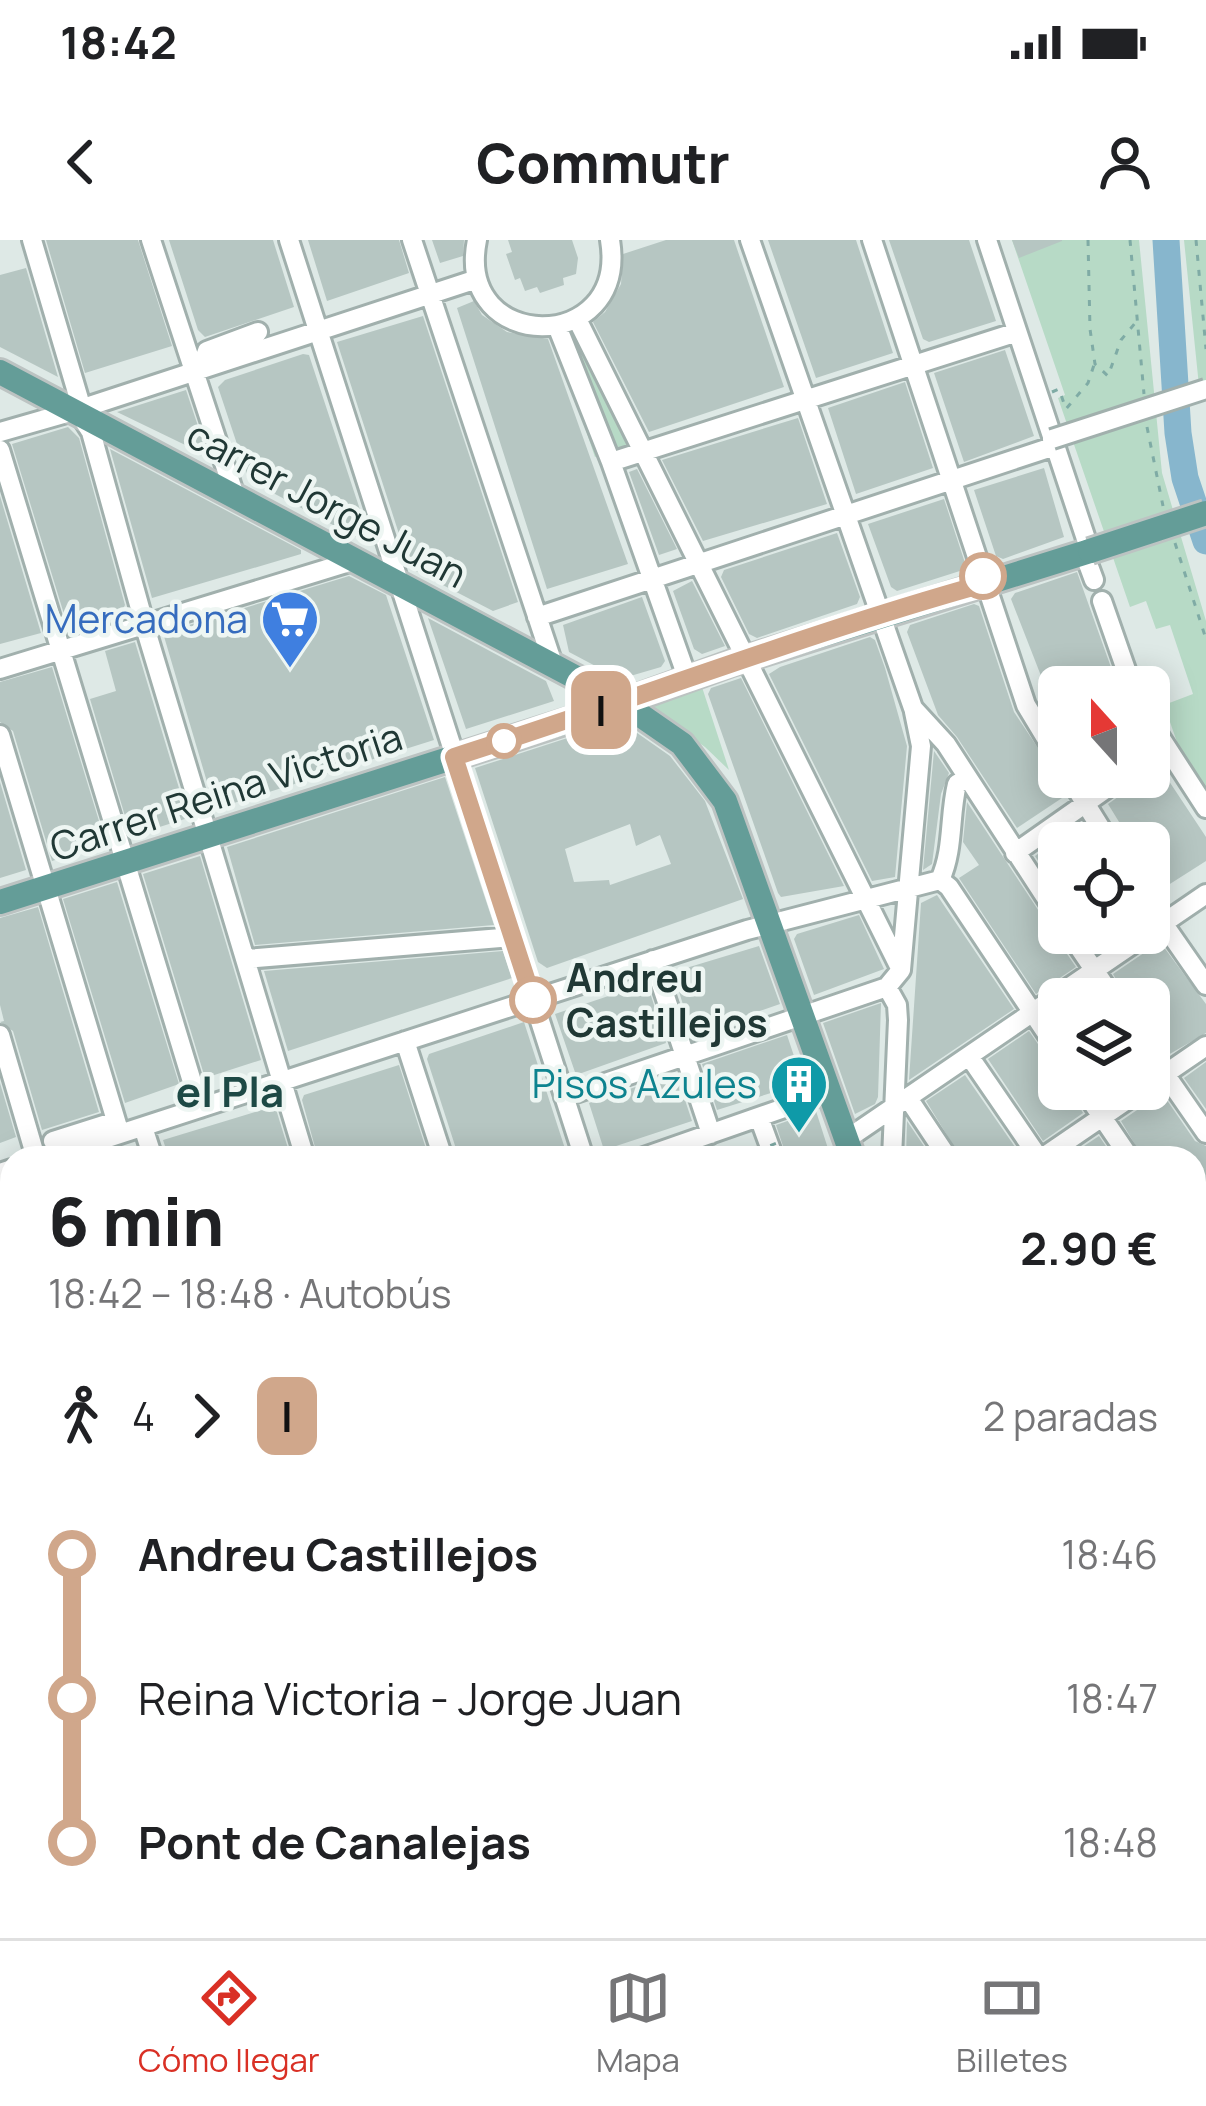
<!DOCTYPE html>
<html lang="es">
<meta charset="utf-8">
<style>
body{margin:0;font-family:Manrope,sans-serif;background:#f6f6f6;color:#202124;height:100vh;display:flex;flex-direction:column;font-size:45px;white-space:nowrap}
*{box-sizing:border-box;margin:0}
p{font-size:39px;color:#757577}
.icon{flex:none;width:66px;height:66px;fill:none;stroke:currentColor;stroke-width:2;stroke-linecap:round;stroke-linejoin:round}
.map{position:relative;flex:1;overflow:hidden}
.sheet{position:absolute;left:0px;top:906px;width:1206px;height:792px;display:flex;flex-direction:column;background:#fff;border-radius:36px 36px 0 0;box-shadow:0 6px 30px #0003}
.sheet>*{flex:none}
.badge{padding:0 24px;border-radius:18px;font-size:42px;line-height:78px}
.needle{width:78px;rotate:339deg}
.controls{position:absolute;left:1038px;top:426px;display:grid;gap:24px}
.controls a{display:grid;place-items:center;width:132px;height:132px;border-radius:18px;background:#fff;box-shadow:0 6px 30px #0003;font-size:60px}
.map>.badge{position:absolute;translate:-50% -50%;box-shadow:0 0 0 6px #fff}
.legs{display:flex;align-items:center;gap:18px;height:132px;padding:0 48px;font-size:39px}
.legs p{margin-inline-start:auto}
.overview{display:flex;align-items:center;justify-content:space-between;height:204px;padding:0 48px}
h1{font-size:66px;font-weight:800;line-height:90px}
ul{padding:0 48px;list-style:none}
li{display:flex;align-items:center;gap:42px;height:144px;font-size:45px}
li i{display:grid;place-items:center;width:18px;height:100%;margin:0 15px;background:currentColor}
li i::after{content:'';width:30px;height:30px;margin:-15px;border:9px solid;border-radius:50%;background:#fff}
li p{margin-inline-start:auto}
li:first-child i{background:linear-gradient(#0000 50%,currentColor 0)}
li:last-child i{background:linear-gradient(currentColor 50%,#0000 0)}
.status{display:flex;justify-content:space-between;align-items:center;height:84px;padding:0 60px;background:#fff;direction:ltr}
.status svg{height:33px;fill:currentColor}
header{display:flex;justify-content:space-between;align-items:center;height:156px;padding:0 48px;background:#fff;font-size:54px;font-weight:800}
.tabs{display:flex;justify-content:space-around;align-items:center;height:168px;border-top:3px solid #e0e0e0;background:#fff;font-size:33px;color:#757577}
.tabs a{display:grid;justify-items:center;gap:6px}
.tabs .on{color:#d93025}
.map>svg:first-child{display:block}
.green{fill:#b7dac6}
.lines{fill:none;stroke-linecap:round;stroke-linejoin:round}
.river{stroke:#87b6cd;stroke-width:27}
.building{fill:#b6c6c2;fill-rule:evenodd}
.minor-casing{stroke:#a1b0ad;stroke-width:24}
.major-casing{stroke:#bcc3c2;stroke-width:30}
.path{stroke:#7faba5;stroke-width:3;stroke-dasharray:6 9;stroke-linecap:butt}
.minor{stroke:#fff;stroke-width:18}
.major{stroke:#649d98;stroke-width:24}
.minor-bridge-casing{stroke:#a1b0ad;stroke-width:24;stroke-linecap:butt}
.major-bridge-casing{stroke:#bcc3c2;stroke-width:30;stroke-linecap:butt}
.path-bridge{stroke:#7faba5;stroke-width:3;stroke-dasharray:6 9;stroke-linecap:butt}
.minor-bridge{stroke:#fff;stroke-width:18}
.major-bridge{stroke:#649d98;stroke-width:24}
.line-1-casing{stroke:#fff;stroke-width:27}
.line-1{stroke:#d0a78b;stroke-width:18}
.stop-1-dot{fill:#fff;stroke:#d0a78b;stroke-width:6}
.labels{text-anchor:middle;stroke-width:9;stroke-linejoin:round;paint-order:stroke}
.street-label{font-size:39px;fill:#203835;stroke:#eef6f3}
.shop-label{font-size:39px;fill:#366cbe;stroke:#eef6f3;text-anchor:end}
.stop-label{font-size:39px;font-weight:bold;fill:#203835;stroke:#eef6f3;text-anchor:start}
.culture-label{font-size:39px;fill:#0d838f;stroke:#eef6f3;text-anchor:end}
.neighbourhood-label{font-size:42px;font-weight:bold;fill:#1d4945;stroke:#eef6f3}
</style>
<div class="status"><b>18:42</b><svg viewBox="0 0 49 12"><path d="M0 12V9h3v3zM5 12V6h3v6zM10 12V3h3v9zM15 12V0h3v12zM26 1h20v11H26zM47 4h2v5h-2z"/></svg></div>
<header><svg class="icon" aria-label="back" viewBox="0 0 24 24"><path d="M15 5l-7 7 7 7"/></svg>Commutr<svg class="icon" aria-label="person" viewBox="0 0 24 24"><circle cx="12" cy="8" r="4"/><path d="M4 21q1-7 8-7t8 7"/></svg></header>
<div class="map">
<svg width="1206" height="1698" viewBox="0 0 1206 1698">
<rect width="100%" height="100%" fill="#dee9e6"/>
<path class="green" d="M1012,0H1139L1162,233L1206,381V556L1183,519L1164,465L1193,454L1170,385L1156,389L1146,361L1130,367L1058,158L1065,155Z
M1184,0H1206V144L1199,146Z
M575,83L629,204L595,217L552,91Z
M701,444L729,530L705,507L644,464Z"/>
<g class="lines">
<path class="river" d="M1166,0L1178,193L1185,238L1206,301"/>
</g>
<path class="building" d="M46,0H138L172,106L85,133Z
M169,0H273L294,67L205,97L198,90Z
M308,0H399L409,33L327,61Z
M432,0H464L463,16L440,23Z
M508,0H572L578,18L576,34L563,38L564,45L540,53L537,47L525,51L520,38L515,40L506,14L512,12Z
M666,0H734L784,147L649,192L593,82L605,72L621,44L623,14Z
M768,0H856L893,113L816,138Z
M889,0H969L996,81L929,102L923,99Z
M1012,0H1062V1L1019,18Z
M26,28L58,137L0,107V35Z
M474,61L482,75L507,92L548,99L628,324L547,349L457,68Z
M423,76L518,362L493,371L410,328L337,102Z
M1005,110L1034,196L964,222L934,133Z
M303,114L309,115L367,291L361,300L249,240L218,147L225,140Z
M905,142L933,228L856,254L828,168Z
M186,150L208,216L117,172Z
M798,178L827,264L703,301L662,220Z
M68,187L79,198L125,365L123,369L67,384L12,204Z
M110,209L301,310V314L152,358Z
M1044,228L1064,297L1003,319L996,316L974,250Z
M637,229L677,309L659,315L629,232Z
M0,256L41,393L0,404Z
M944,259L966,326L963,330L897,351L891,347L868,284Z
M837,293L860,357L857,364L757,398L749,394L721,337L724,330Z
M1077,332L1118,447H1059V482L1011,359L1015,353Z
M349,336L386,355L434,500L215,569L163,393Z
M692,341L725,406L702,414L694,409L673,351Z
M642,357L665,421L661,427L620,439L569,412L563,385Z
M974,364L979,366L1014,472L1056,535L1065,556L1017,588L957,497L938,475L907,392L910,385Z
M428,378L546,441L554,461L466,489Z
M870,397L875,400L885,428L907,506L895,637L872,641L769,434L780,427Z
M135,402L188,578L131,596L90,459L116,451L105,411Z
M52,427L106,604L52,621L13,491L0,482V442Z
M741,438L844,646L781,657L778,653L708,454L711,448Z
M620,481L670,516L705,561L743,659L547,728L538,722L475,528ZM630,584L636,606L660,595L671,624L610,645L609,640L574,642L565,609Z
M934,511L949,533L941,554L932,624L923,630Z
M1157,523L1206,597V621L1162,649L1149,629V603H1132L1108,564L1132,547L1136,537H1149V528Z
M445,537L494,685L255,705L227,607Z
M0,542L26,630L0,638Z
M967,562L1048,685L1056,691L1058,701L1076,727L1036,754L959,638L979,625L963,602Z
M1082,583L1094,603H1059V653L1035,616Z
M200,616L261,820L205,838L143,634Z
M117,642L179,844L125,863L63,659Z
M937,655L1014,769L909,840L921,663Z
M38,667L99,872L42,890L13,791L0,782L4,781L0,765V678Z
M859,675L884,729L814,755L794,699L797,694Z
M1160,702L1206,764V793L1168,815L1159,802L1149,798V759H1127L1113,734Z
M759,706L780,764L692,794L673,732Z
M503,711L512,738L288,811L264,731Z
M647,743L666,803L576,835L555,774Z
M881,763L878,857L875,864L855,874L823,783Z
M524,782L568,918H459L427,819L429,814Z
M1029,791L1049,820L1059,825V849H1070L1083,873L1043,901L988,819Z
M787,795L803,843L717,870L702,824Z
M1206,822V869L1184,838Z
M399,825L429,918H318L302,860L304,855Z
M676,833L692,881L604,910L589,863Z
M965,835L1022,917L1020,918H961L926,861Z
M0,843L16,897L0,903Z
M1162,853L1195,901L1206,906V943L1194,948V918H1143L1121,881Z
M275,866L291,918H169L163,900Z
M816,871L831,918H787L776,885Z
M907,881L932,918H906Z
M1099,896L1114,918H1066Z
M0,946L12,973V1102L0,1105Z
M12,1139V1285L0,1289V1142Z
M1194,1247L1206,1254V1328L1194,1316Z
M12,1325V1400L9,1401L0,1371V1328Z
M1206,1379V1532L1194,1535V1382Z
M0,1481L12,1510V1526L0,1533Z
M1194,1605L1206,1612V1698H1168L1164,1686H1194Z
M12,1626V1686H65L68,1698H0V1654Z
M97,1686H238L241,1698H100Z
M267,1686H351V1689L322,1698H271Z
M485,1686H518L521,1698H456V1692Z
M608,1686H677L681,1698H612Z
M760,1686H817L821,1698H765Z
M851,1686H914L917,1698H855Z
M941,1686H1020L1023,1698H944Z
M1051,1686H1134L1137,1698H1055Z"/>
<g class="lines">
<defs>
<path id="minor" d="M32,0L79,159L77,170L91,192L148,397L305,918
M151,0L235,256
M289,0L584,918
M412,0L554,427
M477,0C454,114 629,116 610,0
M750,0L913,468L946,504L1059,678
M872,0L1026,465L1059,520
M987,0L1090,311
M577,79L901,730
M557,86L611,222L687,437
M201,128L207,111L258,92
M0,192L77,170L477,39
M0,210L200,868
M611,222L1017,92
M1084,313L1094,340
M1102,361L1132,447
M537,377L1055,206
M0,429L356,320
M1149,480L1206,568
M0,495L120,894
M1069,537L1110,603
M1015,613L1123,537
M940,640L949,647L1059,812
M940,640C954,609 949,577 957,544L968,538
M1149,663L1206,745
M1069,693L1114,759
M246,719L512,697
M653,720L711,894
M887,747L897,765L898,780L892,918
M0,795L36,918
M405,801L443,918
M1149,811L1206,893
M969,816L1039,918
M1149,845L1206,806
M1083,849L1130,918
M564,857L887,747L901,730L921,506L914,472
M908,858L948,918
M759,877L774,918
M143,887L153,918
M847,899L1206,654
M53,901L116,881
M46,918L747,690L940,640
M641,918L830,852
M1042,918L1143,849
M0,933L12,929
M1194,965L1206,956
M1194,1014L1205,1030
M1194,1087L1206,1101
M0,1129L12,1125
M1194,1172L1206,1192
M1194,1220L1206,1241
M0,1312L12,1308
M1194,1334L1206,1351
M1194,1369L1206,1365
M0,1432L12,1473
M1194,1549L1206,1545
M1194,1567L1206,1599
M0,1591L12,1586
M79,1686L83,1698
M251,1686L255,1698
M531,1686L535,1698
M693,1686L697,1698
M832,1686L836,1698
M927,1686L931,1698
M1033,1686L1037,1698
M1147,1686L1152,1698
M390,1698L433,1686"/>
<path id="major" d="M0,132L620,461L682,504L725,561L853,918
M0,662L596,472L732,423L1090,311
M0,1562L12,1555"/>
</defs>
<use href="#minor" class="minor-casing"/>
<use href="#major" class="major-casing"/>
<path class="path" d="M1088,0L1090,89L1095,124L1108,136L1121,100L1136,82
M1130,0L1144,154
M1196,0L1206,109
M1052,152L1059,149L1066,169L1088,143L1094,125
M1147,187L1163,266
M1175,303L1206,399"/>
<use href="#minor" class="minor"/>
<use href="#major" class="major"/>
<defs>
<path id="minor-bridge" d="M1052,199L1206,149"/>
<path id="major-bridge" d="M1090,311L1206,273"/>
</defs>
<use href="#minor-bridge" class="minor-bridge-casing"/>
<use href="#major-bridge" class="major-bridge-casing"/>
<path class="path-bridge" d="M763,915L762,909L777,903"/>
<use href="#minor-bridge" class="minor-bridge"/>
<use href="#major-bridge" class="major-bridge"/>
</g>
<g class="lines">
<defs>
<path id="line-1" d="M533,760L454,517C631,461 804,394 983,344V336"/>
</defs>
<use href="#line-1" class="line-1-casing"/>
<use href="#line-1" class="line-1"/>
</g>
<defs>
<symbol id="supermarket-pin" viewBox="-11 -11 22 30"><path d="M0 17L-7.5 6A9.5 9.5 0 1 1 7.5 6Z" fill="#3f7fe0" stroke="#eef6f3"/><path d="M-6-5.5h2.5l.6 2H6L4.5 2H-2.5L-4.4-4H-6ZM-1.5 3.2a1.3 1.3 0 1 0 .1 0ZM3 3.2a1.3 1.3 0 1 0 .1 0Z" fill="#fff"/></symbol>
<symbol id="building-pin" viewBox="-11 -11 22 30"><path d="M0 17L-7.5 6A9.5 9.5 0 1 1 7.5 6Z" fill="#0f9aa8" stroke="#eef6f3"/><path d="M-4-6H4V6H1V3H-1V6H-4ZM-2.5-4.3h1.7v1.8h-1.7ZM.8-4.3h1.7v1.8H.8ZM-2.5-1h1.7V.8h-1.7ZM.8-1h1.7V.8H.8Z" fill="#fff"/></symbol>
</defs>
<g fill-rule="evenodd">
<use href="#supermarket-pin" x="257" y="346" width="66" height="90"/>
<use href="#building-pin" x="766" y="811" width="66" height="90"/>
</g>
<g class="stop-1-dot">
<circle cx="983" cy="336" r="21"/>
<circle cx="504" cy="501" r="15"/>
<circle cx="533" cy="760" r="21"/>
</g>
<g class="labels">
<g class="street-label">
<text transform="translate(327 264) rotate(28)" y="14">carrer Jorge Juan</text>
<text transform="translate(226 552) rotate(-18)" y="14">Carrer Reina Victoria</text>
</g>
<g class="shop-label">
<text x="248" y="393">Mercadona</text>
</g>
<g class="stop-label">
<text x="566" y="752">Andreu<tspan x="566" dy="45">Castillejos</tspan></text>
</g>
<g class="culture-label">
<text x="757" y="858">Pisos Azules</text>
</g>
<g class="neighbourhood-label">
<text x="230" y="867">el Pla</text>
</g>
</g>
</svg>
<div class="controls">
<a><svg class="needle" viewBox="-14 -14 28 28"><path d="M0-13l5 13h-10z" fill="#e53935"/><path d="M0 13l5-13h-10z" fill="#757577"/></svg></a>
<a><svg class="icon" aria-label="locate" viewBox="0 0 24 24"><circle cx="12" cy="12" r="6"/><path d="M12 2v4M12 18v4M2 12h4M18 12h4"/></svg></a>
<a><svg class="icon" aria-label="layers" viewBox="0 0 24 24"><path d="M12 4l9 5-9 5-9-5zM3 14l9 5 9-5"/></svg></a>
</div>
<b class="badge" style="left:601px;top:470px;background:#d0a78b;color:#111">I</b>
<section class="sheet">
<div class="overview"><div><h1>6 min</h1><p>18:42 – 18:48 · Autobús</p></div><b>2.90 €</b></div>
<div class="legs"><svg class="icon" aria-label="walk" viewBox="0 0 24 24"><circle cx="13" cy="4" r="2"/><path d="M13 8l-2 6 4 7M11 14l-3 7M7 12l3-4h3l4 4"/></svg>4<svg class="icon" aria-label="forward" viewBox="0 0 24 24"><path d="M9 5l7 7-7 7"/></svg><b class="badge" style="background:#d0a78b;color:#111">I</b><p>2 paradas</p></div>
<ul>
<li><i style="color:#d0a78b"></i><b>Andreu Castillejos</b><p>18:46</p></li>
<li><i style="color:#d0a78b"></i><span>Reina Victoria - Jorge Juan</span><p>18:47</p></li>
<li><i style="color:#d0a78b"></i><b>Pont de Canalejas</b><p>18:48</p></li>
</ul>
</section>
</div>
<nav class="tabs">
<a class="on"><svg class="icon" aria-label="directions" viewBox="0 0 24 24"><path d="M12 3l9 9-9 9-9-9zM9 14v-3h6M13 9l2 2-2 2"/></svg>Cómo llegar</a>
<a><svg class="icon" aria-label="map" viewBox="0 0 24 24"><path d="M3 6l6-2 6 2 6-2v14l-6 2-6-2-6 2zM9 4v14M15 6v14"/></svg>Mapa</a>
<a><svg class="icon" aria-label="tickets" viewBox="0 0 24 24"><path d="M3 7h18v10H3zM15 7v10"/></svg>Billetes</a>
</nav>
